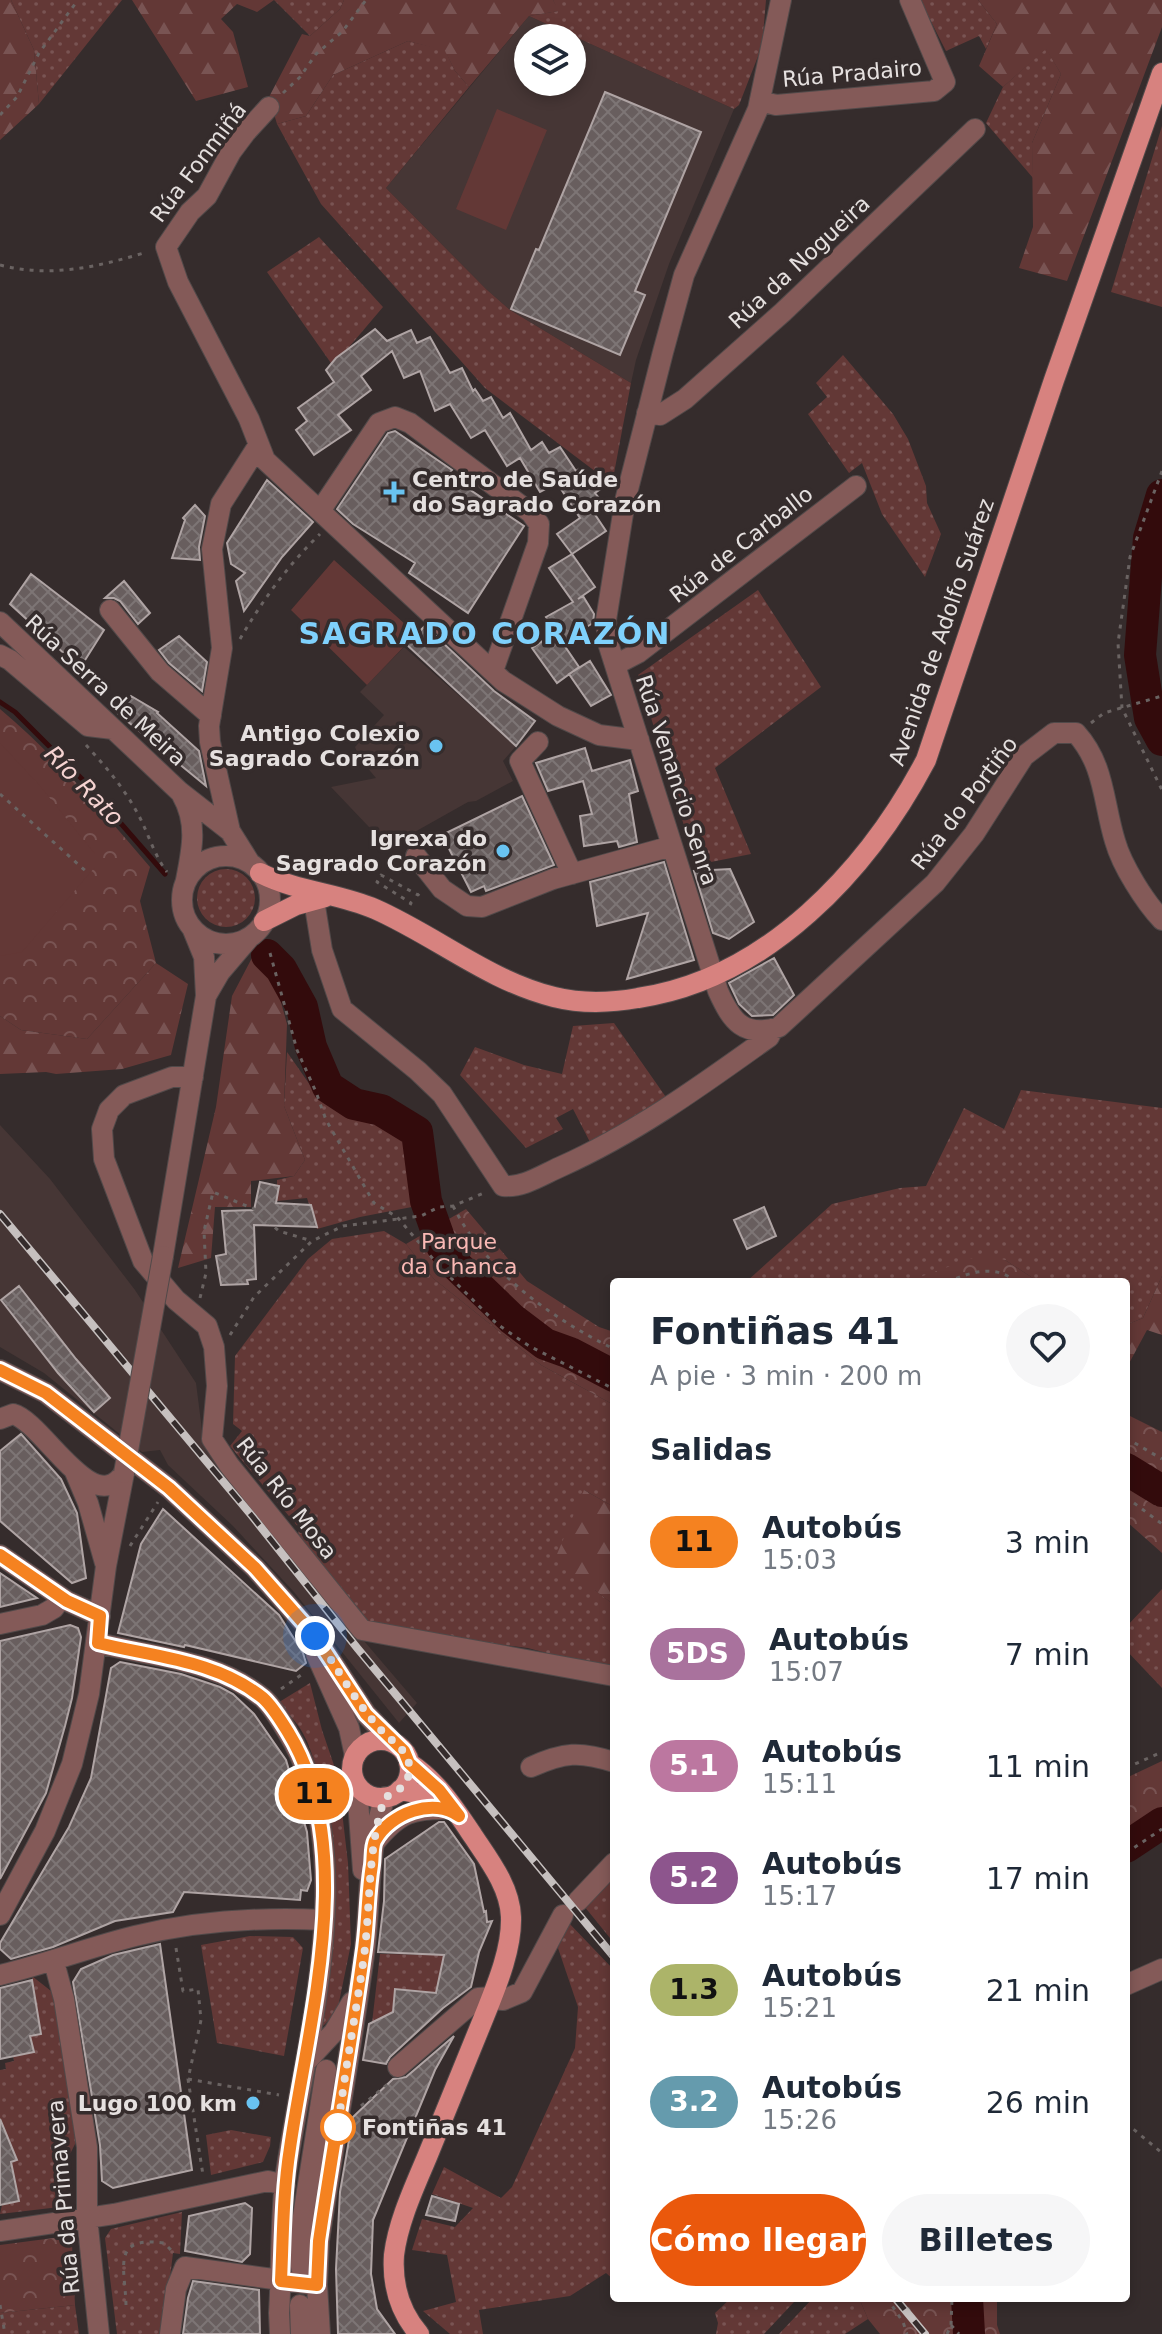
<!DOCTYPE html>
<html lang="es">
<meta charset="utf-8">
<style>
body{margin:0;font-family:"DejaVu Sans",sans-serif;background:#f6f6f7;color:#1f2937;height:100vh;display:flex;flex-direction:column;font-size:30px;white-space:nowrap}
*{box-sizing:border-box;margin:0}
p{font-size:26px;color:#747a83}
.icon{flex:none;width:44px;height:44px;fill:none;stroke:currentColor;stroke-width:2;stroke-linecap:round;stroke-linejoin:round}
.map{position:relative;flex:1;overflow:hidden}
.side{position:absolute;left:610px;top:1278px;width:520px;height:1024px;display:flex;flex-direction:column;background:#fff;border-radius:8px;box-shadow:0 4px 12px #0003}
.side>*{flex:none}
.badge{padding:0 16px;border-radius:26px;font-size:28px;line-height:52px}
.fabs{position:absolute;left:514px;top:24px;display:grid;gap:16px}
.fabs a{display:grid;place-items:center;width:72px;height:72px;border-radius:50%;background:#fff;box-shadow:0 4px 12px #0003;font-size:40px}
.you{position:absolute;width:40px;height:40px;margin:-20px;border:6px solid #fff;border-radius:50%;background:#1a73e8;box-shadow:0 0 0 12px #1a73e833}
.map>.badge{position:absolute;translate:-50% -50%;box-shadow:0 0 0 4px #fff}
h2{padding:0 40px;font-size:30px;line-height:72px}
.round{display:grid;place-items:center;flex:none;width:84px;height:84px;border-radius:42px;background:#f6f6f7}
.headline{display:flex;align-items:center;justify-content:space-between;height:136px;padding:0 40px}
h1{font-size:38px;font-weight:700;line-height:60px}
.button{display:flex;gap:16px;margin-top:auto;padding:16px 40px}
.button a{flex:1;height:92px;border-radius:48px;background:#ea580c;color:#fff;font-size:32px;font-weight:700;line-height:92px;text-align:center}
.button a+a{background:#f6f6f7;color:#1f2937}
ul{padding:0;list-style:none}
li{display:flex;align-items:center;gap:24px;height:112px;padding:0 40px}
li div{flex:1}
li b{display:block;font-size:30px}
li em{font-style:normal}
li .badge{min-width:88px;font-weight:700;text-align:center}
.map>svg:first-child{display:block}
.built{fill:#463635;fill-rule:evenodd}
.grass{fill:url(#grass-dots)}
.forest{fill:url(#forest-firs)}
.park{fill:url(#park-crowns)}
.pitch{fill:#633836}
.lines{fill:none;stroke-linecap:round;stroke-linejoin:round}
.stream{stroke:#330b0c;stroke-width:5}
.river{stroke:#330b0c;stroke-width:32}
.building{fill:url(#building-cross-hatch);stroke:#afa4a4;stroke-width:2}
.minor-casing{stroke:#514949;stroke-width:22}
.major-casing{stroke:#514949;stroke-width:22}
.path{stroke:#6a6362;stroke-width:3;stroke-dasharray:4 6;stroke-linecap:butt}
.minor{stroke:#845a58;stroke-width:20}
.major{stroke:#d7827f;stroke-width:20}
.rail-casing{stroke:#c6c0bf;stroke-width:8}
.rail{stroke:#352c2c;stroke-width:5;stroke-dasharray:15;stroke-linecap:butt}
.minor-bridge-casing{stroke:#514949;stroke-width:22;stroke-linecap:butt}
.minor-bridge{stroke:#845a58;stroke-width:20}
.line-casing{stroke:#fff;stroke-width:18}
.line{stroke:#f58220;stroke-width:12}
.walk{stroke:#e5e0df;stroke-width:8;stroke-dasharray:0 14.4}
.poi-dot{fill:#69c3f1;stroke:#352c2c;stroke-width:3}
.stop-dot{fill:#fff;stroke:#f58220;stroke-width:4}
.labels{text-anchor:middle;stroke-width:7;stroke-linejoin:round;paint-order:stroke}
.street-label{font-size:22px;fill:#e5e0df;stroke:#352c2c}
.poi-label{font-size:22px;font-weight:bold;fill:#e5e0df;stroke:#352c2c;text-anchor:end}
.park-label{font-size:22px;fill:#f9b8b4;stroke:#352c2c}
.stop-label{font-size:22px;font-weight:bold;fill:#e5e0df;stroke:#352c2c;text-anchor:start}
.water-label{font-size:24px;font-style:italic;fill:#f5d3d1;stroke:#352c2c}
.district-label{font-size:30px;font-weight:bold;letter-spacing:2px;fill:#7fd1fc;stroke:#352c2c}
</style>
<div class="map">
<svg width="1162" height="2334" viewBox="0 0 1162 2334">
<defs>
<pattern id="grass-dots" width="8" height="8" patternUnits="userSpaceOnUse" patternTransform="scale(2)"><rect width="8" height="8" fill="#633836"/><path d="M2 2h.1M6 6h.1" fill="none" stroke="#795453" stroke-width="1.8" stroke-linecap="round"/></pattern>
<pattern id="forest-firs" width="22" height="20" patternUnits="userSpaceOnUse" patternTransform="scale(2)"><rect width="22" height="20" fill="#633836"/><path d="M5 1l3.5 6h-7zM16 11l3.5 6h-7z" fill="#795453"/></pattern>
<pattern id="park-crowns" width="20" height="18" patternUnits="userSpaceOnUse" patternTransform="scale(2)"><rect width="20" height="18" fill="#633836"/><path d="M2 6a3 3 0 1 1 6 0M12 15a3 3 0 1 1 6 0" fill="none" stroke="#795453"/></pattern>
<pattern id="building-cross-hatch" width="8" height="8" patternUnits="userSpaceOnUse" patternTransform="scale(2)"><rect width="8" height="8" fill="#685e5e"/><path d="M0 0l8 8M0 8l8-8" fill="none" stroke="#7d7575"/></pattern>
</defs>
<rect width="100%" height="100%" fill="#352c2c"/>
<path class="built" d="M529,16L734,109L669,264L636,360L631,383L510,310L486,289L386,188ZM528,38H572V82H528Z
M404,647L516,746L503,761L513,781L476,801L468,802L388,847L331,787L376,778L360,759L355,747L384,715L360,692Z
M0,1125L50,1179L135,1290L196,1383L202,1430L265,1525L417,1703L399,1723L294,1592L233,1526L168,1465L160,1450L142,1452L44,1373L0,1347Z"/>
<path class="grass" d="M11,0H122L39,104L34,50Z
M274,0H344L340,9L310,36Z
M553,0H766L762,46L739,105L734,109L529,16L558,11Z
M920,0H978L997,24L986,49L979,36L946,51Z
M408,41L445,50L455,71L469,87L386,188L486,289L510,310L631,383L612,484L485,388L321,204L277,124L306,116L333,75Z
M1046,48L1061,74L1032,143L1033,178L986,123L1003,87Z
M1162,126V307L1111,292Z
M319,237L383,307L333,366L267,272Z
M843,355L893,414L908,439L926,486L927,503L941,534L925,577L882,514L862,463L849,473L808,414L827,397L816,383Z
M758,590L821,687L715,768L751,854L696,865L638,675Z
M197 898a29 29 0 1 1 58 0a29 29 0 1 1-58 0Z
M614,1023L668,1100L592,1146L573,1109L556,1118L563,1129L526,1148L460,1075L475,1047L524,1065L562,1074L573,1026Z
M287,1052L310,1085L394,1121L412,1135L414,1191L417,1206L360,1217L317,1229L307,1198L277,1201V1180L294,1176L305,1160L284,1106Z
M1021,1090L1162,1108V1276L1143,1318L1126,1325V1282H1039L1005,1260L906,1282H746L832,1204L900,1188L926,1186L964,1108L1004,1129Z
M384,1231L406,1244L434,1279L541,1365L614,1405V1507L584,1490L595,1590L614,1605V1671L528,1648L368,1628L297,1543L299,1528L230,1446L242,1431L233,1424L235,1356L308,1259L332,1239Z
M1162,1589V1688L1126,1650V1627Z
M310,1683L322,1730L338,1777L348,1863L351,1944L337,2012L320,2029C334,1940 345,1870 320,1781C310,1747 306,1726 276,1704Z
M614,1870V1943L584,1906Z
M567,1921L614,1970V2280L606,2273L570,2296L479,2310L483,2334H450L423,2311L456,2302L447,2255L412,2250L422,2219L455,2227L473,2208L432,2194L444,2167L501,2198L512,2187L575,2048L578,2007L558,1948Z
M250,1936L293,1937L303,1948L284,2056L217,2043L201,1945Z
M380,1954L443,1955L444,1973L436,1993L395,1989L391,2025L372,2023Z
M32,1976L51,1991L56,2004L78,2138L62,2170L68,2206L0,2214L11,2163L17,2158L0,2119V2070L6,2069L5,2063L14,2061L10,2040L33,2051L30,2036L41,2033Z
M231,2130L271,2137L270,2146L263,2162L211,2175L206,2135Z
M182,2212L180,2254L173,2253L163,2334H117L105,2238L111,2229Z
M731,2298H790L794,2302L764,2334H716L718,2323L715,2313Z
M813,2298H859L868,2319L845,2334H779Z
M75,2305L79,2334H0V2313Z"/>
<path class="forest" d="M0,0H11L34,50L39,104L0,140Z
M132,0H274L257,12L237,4L221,19L233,32L248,87L196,101Z
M344,0H553L559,11L529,16L469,87L455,71L445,51L408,41L333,75L306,116L277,124L269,97L302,34L310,36L340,9Z
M978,0H1162V27L1067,281L1019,268L1033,227L1032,143L1061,74L1046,49L1003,87L979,66L997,24Z
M254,954L271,966L287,1024L284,1106L305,1160L294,1176L251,1181V1207H215L211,1258L178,1268L216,1107L232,996Z
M156,963L188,984L171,1055L122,1069L56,1074L46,1072L0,1074V1016L21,1030L87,1039Z
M1162,1276V1335L1147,1330L1126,1369V1325L1143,1318Z
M584,1490L614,1507V1605L555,1559Z"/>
<path class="park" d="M0,709C56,756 102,811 150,867L140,901L156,963L87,1039L21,1030L0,1016Z
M466,1209L527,1281L599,1327L614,1332V1405L541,1365L434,1279L406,1244Z
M984,1254L1005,1260L1039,1282H906Z
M1126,1414L1162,1432V1553L1126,1521Z
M1162,1761V1832L1126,1853V1778Z
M61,2237L72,2244L75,2305L0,2313V2245Z
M859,2298H997V2325L1000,2334H880L868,2319Z"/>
<path class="pitch" d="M497,109L547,130L506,230L456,209Z
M334,560L416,634L367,685L291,610Z
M0,743L41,787L95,854V867L22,952L0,956Z"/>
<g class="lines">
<path class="stream" d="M0,702L15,712L83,780L165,874"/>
<path class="river" d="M1162,495L1149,538L1140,655L1150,718L1162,740
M267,955L281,969L302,1007L311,1047L328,1087L354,1104L381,1110L417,1132L426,1201L442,1246L458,1267L512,1319L545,1344L570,1353L614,1376
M1126,1469L1162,1491
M1126,1847L1162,1823
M967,2298L969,2334"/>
</g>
<path class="building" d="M605,92L701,132L635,291L645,295L620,355L511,309L536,249L539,250Z
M375,329L387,341L411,330L417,343L430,337L450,373L462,368L473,391L475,389L483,401L491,397L503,418L510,413L531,450L542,442L549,453L560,447L576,471L579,469L586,480L598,473L605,486L595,493L603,503L592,510L606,531L572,554L557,534L580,518L557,483L540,492L520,458L507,466L485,430L471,438L450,404L435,411L420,371L404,378L392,351L361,376L371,390L338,415L351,430L314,455L296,430L307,421L298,408L334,382L326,370L336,358Z
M395,431L452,470L448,475L524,526L468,613L409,573L415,563L353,524L337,509L388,433Z
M267,480L313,522L282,557L244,611L236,581L245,573L231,564L227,543Z
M195,505L205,516L199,547L200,560L172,558L185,520L183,518Z
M572,554L595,587L578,599L583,596L594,614L593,623L562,642L579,667L557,683L532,648L556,632L559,636L546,617L573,602L549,568Z
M31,574L104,630L80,668L10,604Z
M124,581L150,613L138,624L120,601L114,598H105Z
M425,626L494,691L535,721L516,746L406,644Z
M179,636L207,662L202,691L169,663L159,650Z
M590,661L611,695L591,706L569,674Z
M131,696L158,712L157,713L199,751L206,786L116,712Z
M585,748L592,771L630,760L638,791L629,794L637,842L619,847L617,841L584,846L580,816L592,814L583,781L548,791L536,763Z
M522,796L554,865L486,891L484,886L471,892L442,835Z
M664,862L694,960L627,979L648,913L597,926L590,882Z
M730,869L754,922L729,939L713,933L694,871Z
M774,958L794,995L773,1015L752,1016L739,1004L729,983Z
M260,1182L279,1186L276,1203L311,1205L317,1227L254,1225L256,1279L247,1280L248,1284L221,1285L216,1256L226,1254L222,1211L254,1210Z
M764,1207L776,1236L747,1249L734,1220Z
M19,1286L76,1359L110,1398L94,1412L58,1373L1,1300Z
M21,1434L61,1479L77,1513L86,1578L72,1583L0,1521V1451Z
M163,1509L279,1615L303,1653L306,1663L296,1671L185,1645L184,1647L118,1633L141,1544Z
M0,1573L37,1598L0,1607Z
M70,1625L78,1628L81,1637L72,1698L65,1726L46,1793L0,1879V1641Z
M120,1662L181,1674L220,1687L233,1694L254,1714L286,1760L307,1832L311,1880L307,1891L301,1890L300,1900L184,1892L173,1912L115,1921L53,1947L11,1959L0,1949V1943L69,1827L91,1778L111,1668Z
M439,1822H444L474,1864L484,1912L486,1911L487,1922L492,1921L479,1952L471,1987L443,2008L390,2057L386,2064L363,2060L369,2024L393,2012L395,1989L436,1993L444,1955L378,1952L384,1901L385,1859Z
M160,1944L192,2170L113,2188L102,2181L100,2145L73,1982L81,1969L113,1955Z
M32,1980L41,2034L30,2036L34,2052L0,2059V1988Z
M454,2036L435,2070L373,2220L371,2274L377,2309L395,2334H338L336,2269L340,2192L353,2117L393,2079L406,2077Z
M0,2119L17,2160L11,2162L19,2201L0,2205Z
M432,2196L459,2204L455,2221L426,2215Z
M245,2203L252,2208L250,2254L242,2262L185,2251L189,2216Z
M193,2281L259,2290L260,2334H183L188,2298Z"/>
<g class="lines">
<defs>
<path id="minor" d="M781,0L758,109L684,275L663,352L625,501L606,620L608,643L718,991C732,1022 744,1038 779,1027L935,883L974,834L1024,756L1054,733H1076C1105,765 1103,802 1115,841C1122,866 1145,902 1162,920
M760,101L776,105L934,91L945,82L910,0
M269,107L246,132L231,152L207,196L190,212L166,247L178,282L249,419L265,460L503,681L558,716L599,735L639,740
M647,413L660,415L685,399L783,312L975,129
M320,511L379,423L395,417L410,423L531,513L539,524L538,543L493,671
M110,610L160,672L211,716
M0,622L180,792L230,831L250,863
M0,655L10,660L88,726L113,729
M615,665L638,653L856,486
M538,742L520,761L572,874
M182,795C198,823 192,850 186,880
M230,831L210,742L209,726L222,648L212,549L221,504L258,446
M416,856L442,889L467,906L482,907L553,879L672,846
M182 900a44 44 0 1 1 88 0a44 44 0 1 1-88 0Z
M314,900L322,950L342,1009L418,1071L442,1094L503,1186C523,1188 542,1175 560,1167C636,1133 702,1085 769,1037L773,1029
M206,996L220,972L249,938
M193,1077H172L124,1095L109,1110L102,1129L104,1159L143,1261L176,1300L207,1326L214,1347L217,1386L212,1439L229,1465L362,1630L614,1676
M163,1256L206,996L204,957L193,930
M0,1370L46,1393L169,1488L255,1568L315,1636L366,1714L394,1743
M0,1419L13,1414C43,1422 93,1520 124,1473
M75,1472L88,1503L105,1563
M0,1555L67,1601L100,1616
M0,1624L42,1615L54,1608L58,1602L57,1595
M98,1643C154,1657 217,1660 263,1698C273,1707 281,1721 288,1733C363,1854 305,2042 286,2173C280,2219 282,2267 279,2313L280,2334
M316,1654L349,1728L355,1756
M531,1767C564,1752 580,1751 614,1762
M357,1786L363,1870
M375,1842C399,1813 412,1808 450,1809
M578,1901L614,1863
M0,1915L45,1831L72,1764L89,1694L106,1566L124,1473
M54,1962L64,1999L87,2147V2217L99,2334
M0,1975C46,1964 90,1947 135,1936C196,1921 262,1917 324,1920
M1126,1985L1162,1969
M491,1999L503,2000L522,1992L563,1915
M306,2062L334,2032L352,2002
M398,2067L478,1998L492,1997
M0,2231L114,2214L268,2181L285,2185
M301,2267V2229L326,2070
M300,2305L301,2334
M170,2334L176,2289L185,2267L317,2285
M320,2334L317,2285L319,2241C333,2146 351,2051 364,1955C371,1903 367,1848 385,1797"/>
<path id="major" d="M260,873C298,892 338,893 375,909C436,936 489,981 554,997C582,1004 610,1003 638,998C767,979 868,870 926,760L1054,380L1162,73
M264,921L296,905L325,897
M352 1769a29 29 0 1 1 58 0a29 29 0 1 1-58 0Z
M409,1763C437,1781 455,1809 473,1836C489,1860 510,1887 511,1917C512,1950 496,1987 484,2017C465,2064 446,2110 427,2157C414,2188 398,2222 394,2255C392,2284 400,2312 419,2334
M400,1790L421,1794L450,1809"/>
</defs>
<use href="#minor" class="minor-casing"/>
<use href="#major" class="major-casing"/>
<path class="path" d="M283,93L300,77L316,54L342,32L366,0
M0,115L17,97L39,53L78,0
M0,265C50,278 98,267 147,252
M1162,471L1130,557L1118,643L1122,708L1162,790
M240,639C262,601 288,565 320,534
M1091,723L1104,713L1162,696
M86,745C106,767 125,789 139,816C149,835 154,855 167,872
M0,794L89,874
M410,905L411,903L377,882L381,875L418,895L420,893
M270,953L297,1050L316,1092L326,1120L374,1203L397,1217L441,1268L497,1324L529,1346L614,1389
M453,1206C486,1271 549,1317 614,1349
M947,1282C969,1273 995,1263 1016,1282
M200,1298L206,1273L204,1231L213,1192L254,1209L279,1231L312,1241
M230,1335L254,1297L312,1241L343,1226L421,1216L439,1207L453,1206L484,1193
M1126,1438L1162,1459
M1126,1497L1162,1524
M130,1546L158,1502
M281,1689L304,1673
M1126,1768L1162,1752
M1126,1853L1162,1829
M176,1948L183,1991L198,1989L201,2020L188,2079L203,2175
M188,2079L279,2095
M361,2106L389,2083
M1126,2123L1162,2153
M887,2298L903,2322L907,2334
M906,2298V2305L924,2334
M0,2305L5,2334
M126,2305C125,2266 111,2236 164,2243L175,2254
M951,2325L959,2334
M947,2334L951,2325L952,2298"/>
<use href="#minor" class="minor"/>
<use href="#major" class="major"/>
<defs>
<path id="rail" d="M0,1214L252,1516L358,1649L614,1957
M895,2298L925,2334"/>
</defs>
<use href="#rail" class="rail-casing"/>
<use href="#rail" class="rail"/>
<defs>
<path id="minor-bridge" d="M124,1473L163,1256"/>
</defs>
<use href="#minor-bridge" class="minor-bridge-casing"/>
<use href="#minor-bridge" class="minor-bridge"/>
</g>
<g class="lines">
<defs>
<path id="line" d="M0,1370L46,1393L169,1488L255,1568L315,1636L366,1714L404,1751L409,1763L439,1790L459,1816C434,1797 390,1813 375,1841C372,1847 373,1858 372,1865C367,1895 368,1926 363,1956C350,2052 333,2146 319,2241L317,2285L281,2281C283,2237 283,2192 290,2148C308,2022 360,1849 288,1732C281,1721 273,1707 263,1698C216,1660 154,1657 98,1643L100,1616L67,1601L0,1555"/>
</defs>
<use href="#line" class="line-casing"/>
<use href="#line" class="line"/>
<path class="walk" d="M315,1636C338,1668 356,1704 383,1732C392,1741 404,1748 408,1760C414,1778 401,1792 385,1797C367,1848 371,1903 364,1956C356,2013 345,2070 338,2127"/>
</g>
<g class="poi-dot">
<path d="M390 480h8v8h8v8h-8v8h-8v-8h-8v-8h8z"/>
<circle cx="436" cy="746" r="8"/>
<circle cx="503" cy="851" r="8"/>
<circle cx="253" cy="2103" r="8"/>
</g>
<circle class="stop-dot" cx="338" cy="2127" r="16"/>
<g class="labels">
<g class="street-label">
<text transform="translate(852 73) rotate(-5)" y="8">Rúa Pradairo</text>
<text transform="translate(198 162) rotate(-53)" y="8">Rúa Fonmiñá</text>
<text transform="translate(799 262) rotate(-43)" y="8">Rúa da Nogueira</text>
<text transform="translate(741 544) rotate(-38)" y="8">Rúa de Carballo</text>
<text transform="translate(941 632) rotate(-71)" y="8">Avenida de Adolfo Suárez</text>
<text transform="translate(106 690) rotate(43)" y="8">Rúa Serra de Meira</text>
<text transform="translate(677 780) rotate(72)" y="8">Rúa Venancio Senra</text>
<text transform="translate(964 803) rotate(-53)" y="8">Rúa do Portiño</text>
<text transform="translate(287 1498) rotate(52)" y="8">Rúa Río Mosa</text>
<text transform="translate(63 2197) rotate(-95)" y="8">Rúa da Primavera</text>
</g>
<g class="poi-label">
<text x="412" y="487" text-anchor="start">Centro de Saúde<tspan x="412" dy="25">do Sagrado Corazón</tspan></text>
<text x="420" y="741">Antigo Colexio<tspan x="420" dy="25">Sagrado Corazón</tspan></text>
<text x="487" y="846">Igrexa do<tspan x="487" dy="25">Sagrado Corazón</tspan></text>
<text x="237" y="2111">Lugo 100 km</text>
</g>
<g class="park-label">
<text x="459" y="1249">Parque<tspan x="459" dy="25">da Chanca</tspan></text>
</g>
<g class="stop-label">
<text x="362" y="2135">Fontiñas 41</text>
</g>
<g class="water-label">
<text transform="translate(84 786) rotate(46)" y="8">Río Rato</text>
</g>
<g class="district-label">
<text x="485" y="644">SAGRADO CORAZÓN</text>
</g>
</g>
</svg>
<div class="fabs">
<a><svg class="icon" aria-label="layers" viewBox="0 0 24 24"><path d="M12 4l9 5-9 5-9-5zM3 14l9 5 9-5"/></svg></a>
</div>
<div class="you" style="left:315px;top:1636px"></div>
<b class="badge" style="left:314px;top:1794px;background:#f58220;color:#111">11</b>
<section class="side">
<div class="headline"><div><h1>Fontiñas 41</h1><p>A pie · 3 min · 200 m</p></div><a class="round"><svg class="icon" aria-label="heart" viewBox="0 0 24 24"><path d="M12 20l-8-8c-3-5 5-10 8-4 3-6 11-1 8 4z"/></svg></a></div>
<h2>Salidas</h2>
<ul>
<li><span class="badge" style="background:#f58220;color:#111">11</span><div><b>Autobús</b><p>15:03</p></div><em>3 min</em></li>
<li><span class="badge" style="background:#a9729d;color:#fff">5DS</span><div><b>Autobús</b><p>15:07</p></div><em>7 min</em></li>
<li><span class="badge" style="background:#bc77a0;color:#fff">5.1</span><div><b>Autobús</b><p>15:11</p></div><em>11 min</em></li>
<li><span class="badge" style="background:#8d558d;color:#fff">5.2</span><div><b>Autobús</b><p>15:17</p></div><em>17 min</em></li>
<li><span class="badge" style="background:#acb469;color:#111">1.3</span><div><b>Autobús</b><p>15:21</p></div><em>21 min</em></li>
<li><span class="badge" style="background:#659bad;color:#fff">3.2</span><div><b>Autobús</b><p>15:26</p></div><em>26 min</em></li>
</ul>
<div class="button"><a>Cómo llegar</a><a>Billetes</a></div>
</section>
</div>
